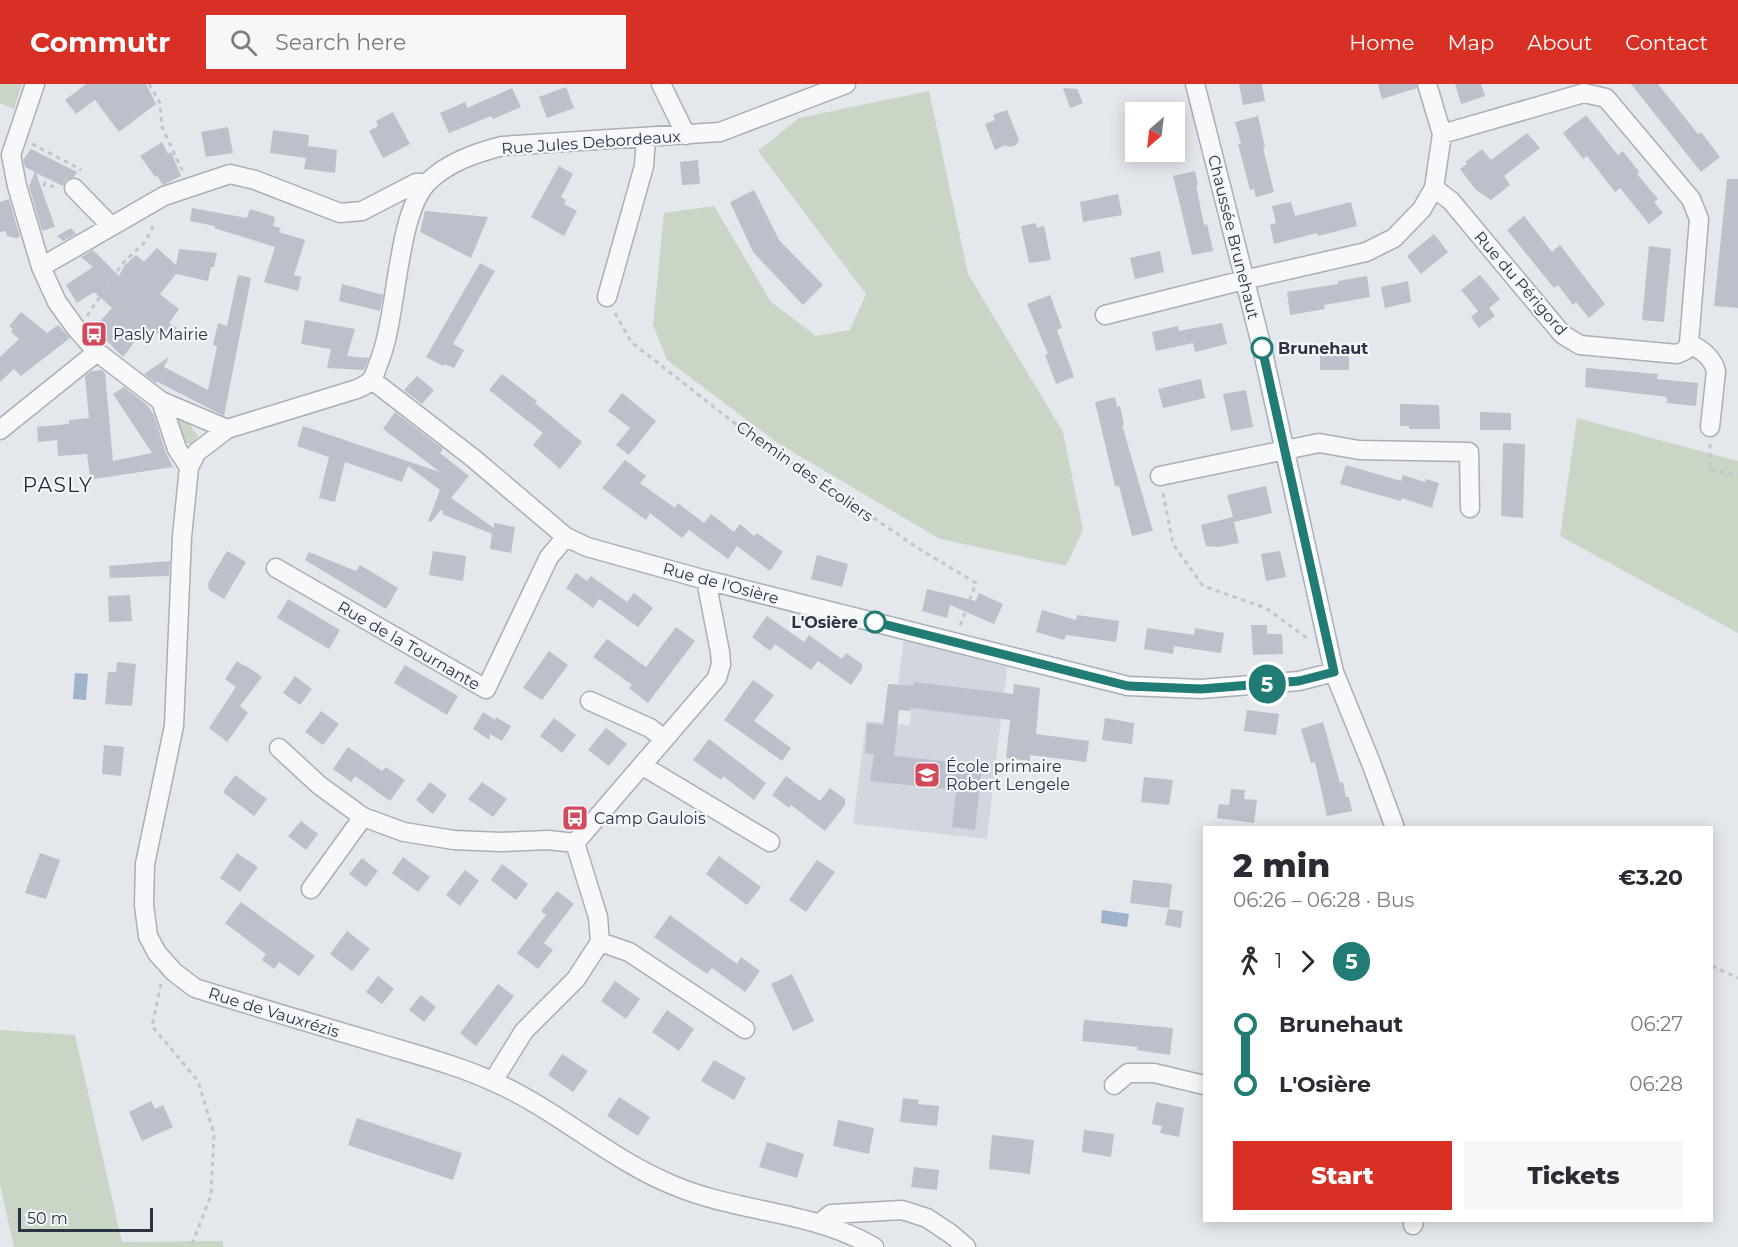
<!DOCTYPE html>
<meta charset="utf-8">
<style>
body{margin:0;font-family:Montserrat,sans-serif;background:#f7f7f7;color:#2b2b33;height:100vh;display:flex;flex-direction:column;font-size:22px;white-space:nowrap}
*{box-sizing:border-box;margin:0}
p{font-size:20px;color:#7c7c81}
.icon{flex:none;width:33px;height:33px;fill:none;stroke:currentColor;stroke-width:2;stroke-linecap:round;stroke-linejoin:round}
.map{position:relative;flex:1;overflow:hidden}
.sheet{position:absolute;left:1203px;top:742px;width:510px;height:396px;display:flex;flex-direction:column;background:#fff;border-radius:0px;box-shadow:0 3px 15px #0003}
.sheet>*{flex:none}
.badge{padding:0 12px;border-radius:20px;font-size:21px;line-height:39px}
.needle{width:39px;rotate:208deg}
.controls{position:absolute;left:1125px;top:18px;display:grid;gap:12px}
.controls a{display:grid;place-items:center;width:60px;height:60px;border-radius:0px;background:#fff;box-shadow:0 3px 15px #0003;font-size:30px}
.scale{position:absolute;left:18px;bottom:15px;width:135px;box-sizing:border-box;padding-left:6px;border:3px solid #2b3445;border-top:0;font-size:16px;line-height:21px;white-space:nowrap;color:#2b3445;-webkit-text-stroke:4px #f4f6f9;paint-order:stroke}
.map>.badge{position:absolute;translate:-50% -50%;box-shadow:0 0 0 3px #fff}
.legs{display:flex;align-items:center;gap:9px;height:66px;padding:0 30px;font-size:20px}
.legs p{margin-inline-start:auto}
.summary{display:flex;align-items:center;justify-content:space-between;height:102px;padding:0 30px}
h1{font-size:33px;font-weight:800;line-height:45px}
.primary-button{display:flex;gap:12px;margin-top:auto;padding:12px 30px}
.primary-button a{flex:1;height:69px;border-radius:0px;background:#d93025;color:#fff;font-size:24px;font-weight:800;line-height:69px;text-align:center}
.primary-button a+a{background:#f7f7f7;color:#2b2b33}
ul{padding:0 30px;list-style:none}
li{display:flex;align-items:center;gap:21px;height:60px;font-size:22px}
li i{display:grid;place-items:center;width:9px;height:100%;margin:0 8px;background:currentColor}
li i::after{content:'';width:15px;height:15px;margin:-8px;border:4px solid;border-radius:50%;background:#fff}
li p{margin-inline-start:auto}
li:first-child i{background:linear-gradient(#0000 50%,currentColor 0)}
li:last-child i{background:linear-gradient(currentColor 50%,#0000 0)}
header{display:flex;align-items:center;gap:36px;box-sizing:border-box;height:84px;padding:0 30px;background:#d93025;color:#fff}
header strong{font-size:28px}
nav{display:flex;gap:33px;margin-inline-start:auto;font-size:21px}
.search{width:420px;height:54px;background:#f7f7f7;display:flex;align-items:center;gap:15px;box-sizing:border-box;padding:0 21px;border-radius:0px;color:#7c7c81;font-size:22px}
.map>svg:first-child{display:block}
.built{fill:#d2d6de}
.green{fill:#c9d6c5}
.water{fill:#9fb4cc}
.building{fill:#bbc0ca}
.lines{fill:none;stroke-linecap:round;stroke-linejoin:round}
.minor-casing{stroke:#a9aeb7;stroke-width:21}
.path{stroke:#c2c5cb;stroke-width:3;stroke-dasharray:4.5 4.5;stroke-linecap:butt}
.minor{stroke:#f7f8fa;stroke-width:18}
.line-1-casing{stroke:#fff;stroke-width:14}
.line-1{stroke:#217c76;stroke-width:9}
.stop-1-dot{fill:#fff;stroke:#217c76;stroke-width:3}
.labels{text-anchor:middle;stroke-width:4.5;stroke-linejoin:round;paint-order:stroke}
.street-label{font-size:16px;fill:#2b3445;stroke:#f4f6f9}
.poi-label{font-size:16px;fill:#2b3445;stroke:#f4f6f9;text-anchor:start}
.stop-label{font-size:16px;font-weight:bold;fill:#2b3445;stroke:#f4f6f9;text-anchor:start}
.quarter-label{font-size:20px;letter-spacing:1.5px;fill:#1d2536;stroke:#f4f6f9}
</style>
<header>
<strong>Commutr</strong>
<div class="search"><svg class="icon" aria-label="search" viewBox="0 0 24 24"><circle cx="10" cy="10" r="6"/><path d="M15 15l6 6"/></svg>Search here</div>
<nav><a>Home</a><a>Map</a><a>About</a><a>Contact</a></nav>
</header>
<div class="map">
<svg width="1738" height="1163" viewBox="0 0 1738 1163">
<rect width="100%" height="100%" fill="#e4e7ec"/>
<path class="built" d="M904,556L1007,583L987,755L853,740L866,637L910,641L913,603L898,601Z"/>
<path class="green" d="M0,0H22L14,25L0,19Z
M929,7L968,190L1063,348L1083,446L1066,482L940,455L779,360L667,276L653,241L664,129L714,122L771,218L816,252L850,246L866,210L758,67L799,34Z
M1577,334L1738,377V549L1560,452Z
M176,336H180L189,340L198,352L193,360C180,361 178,347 176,336Z
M0,946L75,951L122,1158L223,1157V1163H14L0,1101Z"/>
<path class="water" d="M75,589L88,590L86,616L73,615Z
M1102,826L1129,830L1127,843L1101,839Z"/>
<path class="building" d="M86,0H146L156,20L119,48L95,16L76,30L65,16Z
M1239,0H1262L1265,17L1243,21Z
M1378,0H1416L1417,4L1382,15Z
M1455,0H1481L1485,12L1461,20Z
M1631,0H1658L1698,50L1701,48L1720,73L1701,88Z
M566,3L574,24L547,34L539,13Z
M512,4L521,23L493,35L491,32L449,49L440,29L465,18L467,24Z
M1063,4L1077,5L1083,19L1070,24Z
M1007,26L1019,56L1016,61L1010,63L1005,61L995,66L985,40L995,36L993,31Z
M393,28L410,60L383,74L369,47L378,42L376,37Z
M1586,31L1618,71L1623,67L1639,88L1637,90L1658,115L1654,118L1663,129L1649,140L1620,104L1615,108L1587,72L1583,75L1563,49Z
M1258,32L1265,63L1263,64L1274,108L1256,113L1254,105L1250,106L1238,60H1241L1235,38Z
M228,43L233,69L206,73L201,48Z
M273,46L309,51L308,62L337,66L335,89L304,85L306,74L270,69Z
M1527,49L1540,64L1504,92L1510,101L1491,116L1476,106L1460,85L1467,80L1465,78L1482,65L1491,76Z
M162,58L168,70L171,68L181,92L163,101L157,92L155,93L140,72Z
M31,65L77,88L74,93L66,96L63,102L36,89L55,143L42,147L29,102L35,88L25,83L23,76Z
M698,76L700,100L682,101L680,78Z
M559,82L573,90L561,113L566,116L564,120L577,127L564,152L531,133Z
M1195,87L1198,101H1196L1204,141L1207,140L1213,167L1192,171L1173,92Z
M1727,95H1738V224L1714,222Z
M754,106L779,156L823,201L803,221L753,168L730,118Z
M1118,110L1122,131L1083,138L1080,118Z
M9,115L20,153L15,154L7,152L6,147L0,148V118Z
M1291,118L1295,132L1351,118L1357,142L1318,152L1317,149L1274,160L1270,141L1276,139L1272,122Z
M192,124L247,134L250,125L275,133L273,142L281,144L279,148L305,156L294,191L301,193L298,207L264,198L275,163L214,144L215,142L190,137Z
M425,127L488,133L471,174L420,148Z
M1524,132L1552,168L1560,161L1605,220L1589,234L1576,218L1573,221L1558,201L1554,204L1507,146Z
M1036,139L1037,144L1044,142L1051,176L1029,179L1021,142Z
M71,144L76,150L63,157L57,152Z
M1434,150L1448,168L1421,190L1407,172Z
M1649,162L1671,165L1664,238L1642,236Z
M157,164L176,181L179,165L217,169L214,183H211L208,197L176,190L160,210L179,225L169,239L177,244L170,255L145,244L123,273L94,244L112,224L94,208L77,219L66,201L93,183L81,173L93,166L119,192L124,182L136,171L144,178Z
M1160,167L1164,188L1135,195L1130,174Z
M480,179L495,187L453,260L464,266L454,284L444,280L443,282L426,273Z
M238,191L251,194L224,332L156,297L160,291L156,299L144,290L169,273L164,283L208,306L217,262L213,261L218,239L227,242Z
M1480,191L1500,215L1489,224L1495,232L1479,244L1471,233L1478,227L1461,206Z
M1367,192L1370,213L1324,221L1325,225L1290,231L1287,208L1338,200V197Z
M1408,197L1411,218L1385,224L1381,203Z
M342,200L383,211L380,227L339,217Z
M1050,211L1062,244L1057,246L1074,293L1056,300L1045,271L1048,270L1027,220Z
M21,228L47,249L58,241L70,254L21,292L14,285L0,298V273L19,255L11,248L13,245L9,242Z
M305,236L355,245L347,272L369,274L364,286L327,284L331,265L301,260Z
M1222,239L1227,260L1195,268L1193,259L1156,267L1152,248L1178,242L1179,247Z
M1320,272H1349V286H1320Z
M1586,284L1658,290L1657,295L1698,299L1696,322L1667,319V313L1585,303Z
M102,286L105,289L113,377L152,369L113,310L124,303L147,321L154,331L166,369L173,383L94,395V392L90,393L87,370L58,372L57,356L38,358L37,343L69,340V336L89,334L85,292L91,287Z
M502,290L537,317L535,319L582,358L560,385L533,361L543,349L489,306Z
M417,292L434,306L422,320L404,306Z
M1201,295L1205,314L1163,324L1158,305Z
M1246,306L1253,343L1231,347L1223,310Z
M622,309L656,337L629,371L616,361L630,344L608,327Z
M1115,313L1117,323L1120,322L1124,341H1122L1153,447L1132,452L1119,402H1115L1095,318Z
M1400,320L1439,321L1440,345H1409V342H1400Z
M395,328L443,365L440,369L469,392L451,414L494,444V439L515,443L511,469L490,465L492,450L442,430L443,427L441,426L431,438L428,437L440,406L408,382L402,398L345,378L335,418L319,414L329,373L297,362L303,342L440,388L383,345Z
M1480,328L1511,329V346H1480Z
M1503,359L1525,360L1523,434L1501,432Z
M625,376L646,392L640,399L675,424L678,419L704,439L711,430L734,448L740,440L754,452L757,449L783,468L770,487L737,462L728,475L689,446L682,454L650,429L646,436L602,404Z
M1346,381L1401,397L1403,391L1425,398L1426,395L1439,399L1432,424L1402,414L1401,417L1340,400Z
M1266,402L1272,429L1234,438L1233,434L1239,459L1218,463L1206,462L1201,441L1233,433L1227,411Z
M227,467L246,478L224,515L209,506L208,499Z
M433,467L466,472L463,497L429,491Z
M1280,467L1286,493L1266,497L1261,470Z
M309,468L356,487L360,481L398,504L386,525L305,476Z
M817,471L848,480L842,503L811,495Z
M170,477L169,492L110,494L109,482Z
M576,489L587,497L591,492L627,518L634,509L653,524L638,543L599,515L593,524L566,504Z
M927,505L976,517L979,509L1003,520L994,540L950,521L947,534L922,527Z
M130,511L132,537L109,538L108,512Z
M288,515L340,546L329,565L277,534Z
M1042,526L1076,536L1077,531L1119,537L1116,558L1066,551L1064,556L1036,548Z
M767,532L804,558L809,551L842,575L846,569L862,580V585L851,601L818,577L811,586L775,560L770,567L752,553Z
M1251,541H1267V550H1282L1283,570L1253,571Z
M676,543L695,557L648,619L629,604L632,601L593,573L607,555L646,583Z
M1147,544L1194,551L1195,544L1224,549L1221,569L1174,562L1173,570L1144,565Z
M549,567L568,581L542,616L523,604Z
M237,577L244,582L245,581L262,593L240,622L248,629L227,658L209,644L236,603L225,595Z
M117,578L136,580L132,622L105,620L108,588H116Z
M405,581L458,612L447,631L394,599Z
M295,592L312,605L300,621L283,609Z
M753,596L774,611L754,637L791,664L782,677L724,636Z
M914,598L1013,610L1014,600L1040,604L1036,650L1089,657L1086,678L1030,671V677L1006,674L1010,636L911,624L910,627L899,626L894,672L982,681L975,746L952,743L956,706L870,697L874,670L865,669L867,639L883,641L888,600L913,602Z
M1247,626L1279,630L1276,651L1244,647Z
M321,627L339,640L323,661L305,648Z
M483,628L495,636L496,633L511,642L502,657L490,650L489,656L473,645Z
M554,634L576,651L562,669L540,652Z
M1105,634L1134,639L1132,660L1102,656Z
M1323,638L1340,699L1343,698L1346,713H1349L1352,727L1327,732L1315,678L1311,679L1301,645Z
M606,644L627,660L609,682L588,666Z
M709,655L766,699L754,716L723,692L721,696L693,676Z
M104,661L124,663L121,692L102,690Z
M348,663L382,687L386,683L405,696L390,717L355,692L351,698L333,685Z
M235,691L267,715L254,732L223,708Z
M786,692L820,717L830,704L845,715V721L825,747L791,721L789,724L772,711Z
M1144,693L1173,696L1169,721L1141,718Z
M430,698L447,711L433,730L416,716Z
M482,698L507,715L493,733L468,715Z
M1231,705L1245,706L1244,715L1257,716L1254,739L1217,734L1219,720L1229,721Z
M301,737L318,750L306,766L288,752Z
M40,769L60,776L46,815L25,809Z
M237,769L258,783L240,808L220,794Z
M719,772L761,803L747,821L706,790Z
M403,773L430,793L418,808L392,789Z
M362,774L378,787L366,803L349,790Z
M817,776L835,788L806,828L789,816Z
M502,780L528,800L516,816L491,796Z
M465,786L479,797L460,822L446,811Z
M1133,796L1172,800L1169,824L1130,819Z
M557,807L574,820L544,859L553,866L538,885L517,869L546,831L541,827Z
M241,818L315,872L299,892L279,878L274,885L262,876L266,870L225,839Z
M1168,825L1183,827L1181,844L1165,841Z
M670,831L737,880L741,873L760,887L745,908L712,884L707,890L654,853Z
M347,847L370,865L352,887L330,870Z
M792,890L814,937L793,947L771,900Z
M378,892L394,905L382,920L366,908Z
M615,897L640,915L626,935L601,917Z
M498,900L514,912L476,962L460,949Z
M421,911L436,923L424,938L409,926Z
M667,926L694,945L679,967L652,948Z
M1084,936L1173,944L1170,971L1137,966L1138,963L1082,957Z
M562,970L588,987L573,1008L548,991Z
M714,976L746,994L734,1016L701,997Z
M619,1013L650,1033L638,1052L607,1032Z
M903,1014L919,1016L918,1020L939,1022L937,1042L900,1038Z
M151,1017L155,1025L163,1021L173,1043L142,1057L129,1028Z
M1156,1018L1184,1024L1179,1053L1160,1049L1162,1042L1152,1040Z
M357,1034L462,1069L453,1096L348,1061Z
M838,1036L874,1044L869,1070L833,1062Z
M1084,1046L1114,1050L1111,1073L1082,1068Z
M992,1051L1034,1056L1030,1090L989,1085Z
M767,1058L804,1070L797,1094L759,1083Z
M914,1083L939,1086L937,1106L911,1103Z"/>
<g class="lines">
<defs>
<path id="minor" d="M35,0L11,71L17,102L41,183L57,218L75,243L97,268L161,317L227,345
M661,0L686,51
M846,0L720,48L502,62C476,69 448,78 428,98C396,130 398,232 379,278C377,283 375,291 372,295C369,300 361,303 357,305L227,345L197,368L189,383L182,453L174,642L145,780L144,821L148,852L157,869L174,888L195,904C256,923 317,941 378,959C414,970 460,982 494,998C558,1026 610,1076 675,1102C740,1129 813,1127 874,1163
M1195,0L1262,264L1334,588L1371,679L1395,744
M74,104L111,142
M1434,104L1451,117L1562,250L1580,261L1677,270L1686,266L1689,259L1699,135L1691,115L1606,14L1584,9L1442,50
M41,183L164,112L230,90L255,96L340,129L362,127L416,99H427
M607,213L644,82L646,53
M1105,231L1244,196L1366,168L1394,154L1422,125L1434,104L1442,50L1427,0
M1689,259C1701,266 1712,272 1716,287L1710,343
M372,296L473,374L566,453L587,463L706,496L1128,602L1201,605L1299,597L1334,588
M161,317L177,365L189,383
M0,346L97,268
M1160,392L1319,359L1359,366L1469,368L1470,424
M276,484L486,605L549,473L566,453
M590,617L650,644L664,655
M279,664L319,701L363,733L404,748L454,756L501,758L548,756L575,759
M643,682L770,758
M311,805L363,733
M600,858L629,868L745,945
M493,997L524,947L576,895L600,858L598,833L575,759L717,594L721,580L720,568L706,496
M1114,1001L1128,989H1154L1204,1001
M820,1139L831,1130L902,1126L927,1134L951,1150L966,1163
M1413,1141L1414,1137"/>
</defs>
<use href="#minor" class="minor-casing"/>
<path class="path" d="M149,0L160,19L162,43L183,88
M32,60L80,85V87
M36,107L43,103L45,99L58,105
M615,229L631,258L746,348L921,466L976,499L960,542
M87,232L122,180L146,157L155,138
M1710,360V386L1738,391
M1163,409L1173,460L1203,502L1266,524L1307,554
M1712,882L1738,894
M161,900L152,942L198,997L214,1050L211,1111L191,1163"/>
<use href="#minor" class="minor"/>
</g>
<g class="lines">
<defs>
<path id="line-1" d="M875,538L1128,602L1201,605L1299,597L1334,588L1262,264"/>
</defs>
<use href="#line-1" class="line-1-casing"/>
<use href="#line-1" class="line-1"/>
</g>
<defs>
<symbol id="bus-square" viewBox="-11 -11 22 22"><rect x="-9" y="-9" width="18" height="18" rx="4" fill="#d1495b" stroke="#f4f6f9"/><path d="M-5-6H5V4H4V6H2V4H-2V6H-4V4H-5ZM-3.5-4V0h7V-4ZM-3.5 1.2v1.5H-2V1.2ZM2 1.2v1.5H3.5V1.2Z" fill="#fff"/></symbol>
<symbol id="school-square" viewBox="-11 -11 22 22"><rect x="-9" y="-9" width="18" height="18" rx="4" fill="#d1495b" stroke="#f4f6f9"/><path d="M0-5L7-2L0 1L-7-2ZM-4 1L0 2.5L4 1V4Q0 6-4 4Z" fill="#fff"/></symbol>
</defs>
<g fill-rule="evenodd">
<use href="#bus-square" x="79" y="235" width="30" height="30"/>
<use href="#school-square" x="912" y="676" width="30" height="30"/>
<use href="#bus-square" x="560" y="719" width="30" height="30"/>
</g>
<g class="stop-1-dot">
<circle cx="1262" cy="264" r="10"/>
<circle cx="875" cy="538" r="10"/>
</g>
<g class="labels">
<g class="street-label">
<text transform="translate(591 58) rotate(-4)" y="6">Rue Jules Debordeaux</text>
<text transform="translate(1234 153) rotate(76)" y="6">Chaussée Brunehaut</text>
<text transform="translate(1521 199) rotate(49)" y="6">Rue du Périgord</text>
<text transform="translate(805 387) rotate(35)" y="6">Chemin des Écoliers</text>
<text transform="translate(721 499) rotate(15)" y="6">Rue de l'Osière</text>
<text transform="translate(409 561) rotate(30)" y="6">Rue de la Tournante</text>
<text transform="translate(274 928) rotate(17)" y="6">Rue de Vauxrézis</text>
</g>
<g class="poi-label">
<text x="113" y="256">Pasly Mairie</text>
<text x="946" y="688">École primaire<tspan x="946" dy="18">Robert Lengele</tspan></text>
<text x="594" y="740">Camp Gaulois</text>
</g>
<g class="stop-label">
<text x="1278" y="270">Brunehaut</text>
<text x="858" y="544" text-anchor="end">L'Osière</text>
</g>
<g class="quarter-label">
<text x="58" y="408">PASLY</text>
</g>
</g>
</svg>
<div class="controls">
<a><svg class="needle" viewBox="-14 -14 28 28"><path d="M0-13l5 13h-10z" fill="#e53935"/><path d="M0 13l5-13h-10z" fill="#7c7c81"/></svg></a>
</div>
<div class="scale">50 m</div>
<b class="badge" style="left:1267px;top:600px;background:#217c76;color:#fff">5</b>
<section class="sheet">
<div class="summary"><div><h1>2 min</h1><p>06:26 – 06:28 · Bus</p></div><b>€3.20</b></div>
<div class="legs"><svg class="icon" aria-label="walk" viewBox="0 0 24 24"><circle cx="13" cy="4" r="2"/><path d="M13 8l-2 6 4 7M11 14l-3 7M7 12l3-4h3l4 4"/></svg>1<svg class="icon" aria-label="forward" viewBox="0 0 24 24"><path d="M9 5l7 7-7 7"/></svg><b class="badge" style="background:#217c76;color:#fff">5</b></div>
<ul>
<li><i style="color:#217c76"></i><b>Brunehaut</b><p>06:27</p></li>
<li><i style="color:#217c76"></i><b>L'Osière</b><p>06:28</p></li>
</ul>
<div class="primary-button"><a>Start</a><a>Tickets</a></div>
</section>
</div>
